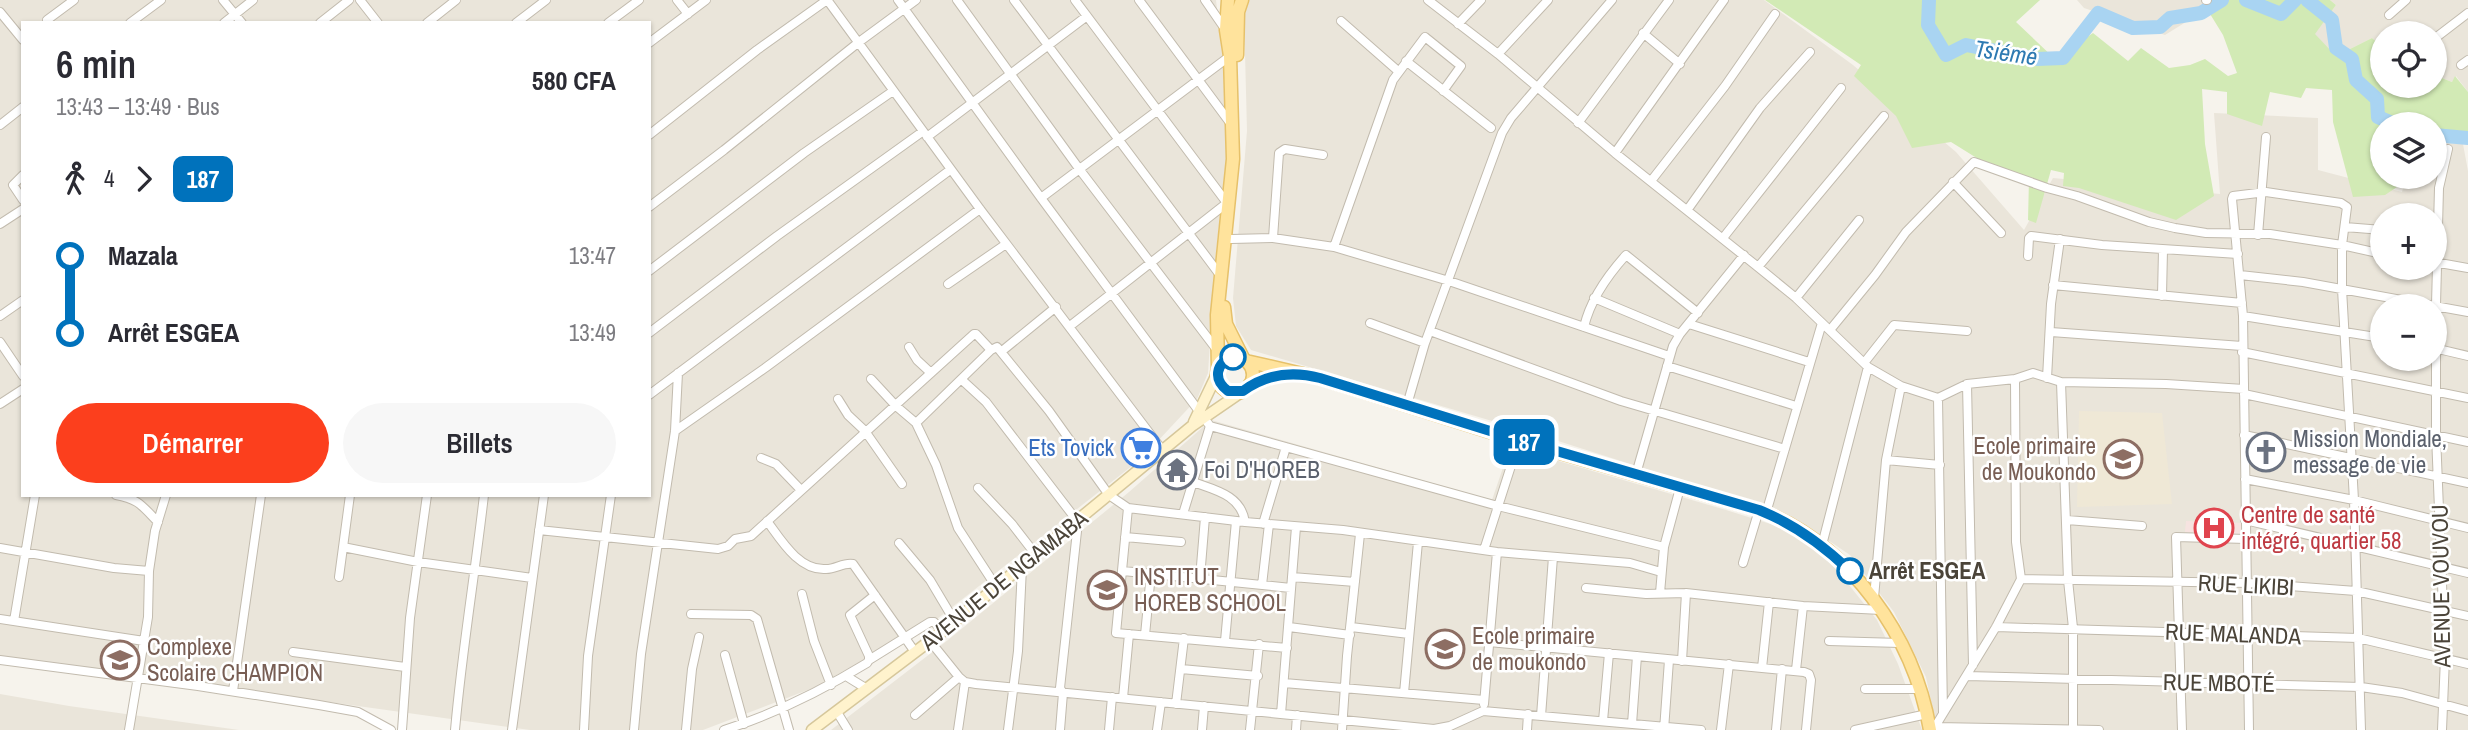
<!DOCTYPE html>
<html lang="fr">
<meta charset="utf-8">
<style>
body{margin:0;font-family:"Archivo Narrow",sans-serif;background:#f7f7f7;color:#2b2b33;height:100vh;display:flex;flex-direction:column;font-size:26px;white-space:nowrap}
*{box-sizing:border-box;margin:0}
p{font-size:23px;color:#7c7c81}
.icon{flex:none;width:38px;height:38px;fill:none;stroke:currentColor;stroke-width:2;stroke-linecap:round;stroke-linejoin:round}
.map{position:relative;flex:1;overflow:hidden}
.details{position:absolute;left:21px;top:21px;width:630px;height:476px;display:flex;flex-direction:column;background:#fff;border-radius:0px;box-shadow:0 2px 5px #0004}
.details>*{flex:none}
.badge{padding:0 14px;border-radius:10px;font-size:24px;line-height:46px}
.fabs{position:absolute;left:2370px;top:21px;display:grid;gap:14px}
.fabs a{display:grid;place-items:center;width:77px;height:77px;border-radius:50%;background:#fff;box-shadow:0 2px 5px #0004;font-size:35px}
.map>.badge{position:absolute;translate:-50% -50%;box-shadow:0 0 0 4px #fff}
.legs{display:flex;align-items:center;gap:10px;height:77px;padding:0 35px;font-size:23px}
.legs p{margin-inline-start:auto}
.overview{display:flex;align-items:center;justify-content:space-between;height:119px;padding:0 35px}
h1{font-size:38px;font-weight:600;line-height:52px}
.action{display:flex;gap:14px;margin-top:auto;padding:14px 35px}
.action a{flex:1;height:80px;border-radius:42px;background:#fc3f1d;color:#fff;font-size:28px;font-weight:600;line-height:80px;text-align:center}
.action a+a{background:#f7f7f7;color:#2b2b33}
ul{padding:0 35px;list-style:none}
li{display:flex;align-items:center;gap:24px;height:77px;font-size:26px}
li i{display:grid;place-items:center;width:10px;height:100%;margin:0 9px;background:currentColor}
li i::after{content:'';width:18px;height:18px;margin:-9px;border:5px solid;border-radius:50%;background:#fff}
li p{margin-inline-start:auto}
li:first-child i{background:linear-gradient(#0000 50%,currentColor 0)}
li:last-child i{background:linear-gradient(currentColor 50%,#0000 0)}
.map>svg:first-child{display:block}
.residential{fill:#eae5da;fill-rule:evenodd}
.education{fill:#efe8d6}
.medical{fill:#f6e3e0}
.green{fill:#d2eab5}
.lines{fill:none;stroke-linecap:round;stroke-linejoin:round}
.river{stroke:#a9d4f2;stroke-width:14}
.minor-casing{stroke:#c2bbae;stroke-width:10}
.secondary-casing{stroke:#d6c79b;stroke-width:13}
.primary-casing{stroke:#e6c16a;stroke-width:15}
.minor{stroke:#fff;stroke-width:8}
.secondary{stroke:#fff3cd;stroke-width:10}
.primary{stroke:#ffe39c;stroke-width:12}
.line-1-casing{stroke:#fff;stroke-width:16}
.line-1{stroke:#0072bc;stroke-width:10}
.stop-1-dot{fill:#fff;stroke:#0072bc;stroke-width:3.5}
.labels{text-anchor:middle;stroke-width:5;stroke-linejoin:round;paint-order:stroke}
.worship-label{font-size:23px;fill:#5b616d;stroke:#fff;text-anchor:start}
.education-label{font-size:23px;fill:#785e54;stroke:#fff;text-anchor:start}
.shop-label{font-size:23px;fill:#366cbe;stroke:#fff;text-anchor:end}
.health-label{font-size:23px;fill:#be3a42;stroke:#fff;text-anchor:start}
.stop-label{font-size:23px;font-weight:bold;fill:#4b4439;stroke:#fff;text-anchor:start}
.street-label{font-size:23px;fill:#4b4439;stroke:#fff}
.water-label{font-size:24px;font-style:italic;fill:#2e7ab2;stroke:#fff}
</style>
<div class="map">
<svg width="2468" height="730" viewBox="0 0 2468 730">
<rect width="100%" height="100%" fill="#f6f3ec"/>
<path class="residential" d="M0,0H1216L1225,78L1227,154L1216,252L1208,373L1197,399L1142,458L937,619L813,688L703,730H530L0,656ZM23,23H649V495H23Z
M1249,0H1764L1853,65L1956,152L2024,230L2053,178L2220,194L2214,113L2318,118V170L2402,192L2406,177H2434V142L2463,144L2468,171V730H1937L1926,677L1894,612L1850,555L1816,532L1781,512L1533,433L1251,350L1236,326L1233,298L1247,131L1244,14ZM2382,215H2434V268H2382ZM2382,306H2434V359H2382Z
M2077,0H2216L2207,9L2165,35L2084,8Z
M2330,0H2468V92L2456,76L2452,82L2434,75V33H2382V47L2372,38L2336,56L2314,34L2336,5Z
M1211,420L1492,500L1510,447L1726,510L1783,528L1829,560L1877,620L1898,664L1922,730H831L948,640L1129,492Z
M0,694L69,706L239,730H0Z"/>
<path class="education" d="M2079,411L2162,413L2172,504L2077,507Z"/>
<path class="medical" d="M2186,521L2242,523V538L2185,532Z"/>
<path class="green" d="M1765,0H2040L2016,22L2055,59L2093,33L2128,61L2141,48L2169,68L2190,65L2205,59L2228,76L2237,73L2223,35L2207,9L2216,0H2330L2336,5L2315,34L2336,56L2372,38L2382,47V86H2434V75L2452,82L2455,76L2468,92V138L2434,135V124H2382V177H2402L2400,185L2385,195L2353,197L2333,122L2332,90L2306,88L2301,98L2270,92L2262,126L2227,114V92L2202,89L2205,144L2214,196L2176,220L2079,188L2063,186L2064,173L2051,170L2036,223L2028,220L2029,179L1996,170L1951,142L1912,148L1896,116L1854,76L1861,65Z"/>
<g class="lines">
<path class="river" d="M1929,0L1928,25L1946,55L1966,45L2037,59L2063,58L2098,13L2133,28L2160,27L2170,18L2201,13L2222,0
M2246,0L2281,14L2295,0
M2307,0L2332,20L2336,48L2352,59L2356,80L2377,99L2378,117L2394,124
M2434,135L2468,138"/>
<defs>
<path id="minor" d="M223,0L242,23
M360,0L378,23
M677,0L688,14
M898,0L1041,198L1210,426L1498,506L1664,547
M957,0L1080,170L1217,350
M1014,0L1220,275
M1075,0L1227,203
M1139,0L1231,124
M1205,0L1225,29
M1428,0L1498,54L1615,153L1758,267L1796,298L1868,367L1901,386L1938,398L1967,384L2015,379L2033,373L2061,382L2166,384L2244,389
M2206,0H2207
M828,1L980,209L1163,451
M0,12L23,40
M2389,15L2406,0
M47,20L74,0
M1341,21L1398,71
M130,23L161,0
M224,23L253,0
M320,23L349,0
M427,23L456,0
M516,23L546,0
M608,23L639,0
M1458,24L1481,0
M1643,33L1680,64
M2434,39L2468,13
M649,43L706,0
M1498,54L1548,0
M1406,61L1491,128
M2461,65L2468,60
M1578,123L1669,0
M0,125L23,107
M649,135L757,50L827,0
M927,137L1087,16
M1615,153L1724,0
M23,175L13,185L23,200
M1651,181L1725,86L1775,14
M1953,182L2001,233
M1041,198L1230,56
M649,207L724,150L859,42L916,0
M1688,209L1760,108L1810,52
M0,224L23,209
M2345,227L2382,230
M2258,235L2266,137
M1273,238L1279,153L1285,149L1323,155
M1723,238L1841,88
M1231,239L1273,238L1334,247L1449,281L1669,356
M1334,247L1393,80L1425,37L1461,66L1443,91
M2028,256L2029,238L2031,236L2102,245L2238,254
M2434,262L2468,268
M1758,267L1884,116
M649,271L804,153L893,91
M2240,275L2303,282L2468,312
M948,284L1006,244
M2053,285L2242,303
M2162,296L2163,250
M1594,298L1680,334
M1796,298L1859,220
M0,316L23,300
M2243,316L2382,338
M1370,323L1425,343
M1689,324L1809,362
M1070,326L1227,203L1229,205
M1584,327C1590,301 1608,275 1626,255L1698,313
M1830,330L1875,275L1906,232L1974,162L2047,188L2077,196L2149,222L2175,228L2206,233L2270,234L2342,245L2382,254
M1430,331L1621,401L1785,449
M2051,332L2242,346
M649,333L777,236L922,132
M0,342L23,376
M909,347L917,360L931,373
M2434,348L2468,356
M1002,351L1056,307
M2242,352L2468,398
M1864,363L1894,325L1967,331
M1667,366L1796,406
M2047,378L2051,304L2060,239
M871,379L896,406L916,423L936,465L958,528L997,588
M962,380L986,402L1078,522L1060,688L1063,693L1060,730
M2061,382L2068,580L2073,628V730
M1967,384L1973,665
M2244,394L2468,442
M649,395L950,170
M1938,398L1943,713
M838,399L848,415L865,431L902,484
M0,404L23,389
M1407,405L1425,343L1502,133L1511,118L1612,0
M916,423L991,350L997,347L1049,411L1109,495L1128,508L1245,522L1343,530L1497,552L1630,563L1661,572
M675,431L765,368L980,209
M2244,435L2468,483
M761,458L776,464L800,489
M1886,460L1940,465
M1636,474L1673,346L1680,334L1744,255
M2245,479L2354,500L2468,528
M1193,482C1215,490 1241,495 1245,522
M978,488L1012,524L1036,555
M116,495C139,499 142,506 158,522
M1128,508L1116,633L1287,648
M1766,513L1822,323
M1183,514L1210,426
M2067,520L2142,526
M2245,520L2468,573
M767,521C781,540 799,571 826,569C836,569 844,562 853,564L915,652
M1263,524L1286,447
M539,530L718,549L728,546L735,539L751,536L974,334H976L991,350
M1125,537L1181,542
M899,543L930,580L955,622
M1822,545L1868,367
M343,547L418,562L532,578
M0,548L114,568L149,571
M1484,550L1519,441
M1743,563L1759,510
M1123,571L1291,588
M339,577L350,495
M1292,577L1355,582
M1200,578L1205,517
M2021,579L2249,583L2356,591L2468,616
M1262,585L1269,524
M1586,588L1646,594L1686,593L1803,606L1881,610
M1660,593L1664,547L1680,488
M802,594L814,641L831,685
M1874,598L1886,460L1901,386
M1148,602L1189,607
M691,614L751,615L757,619L789,730
M0,619L144,641
M14,621L35,495
M1289,627L1350,635
M1351,627L1409,634
M1996,627L2358,638L2468,664
M1145,635L1151,573
M930,641L959,677L965,682L976,684L1434,729L1450,726L1483,711L1701,730
M1225,641L1236,521
M1829,641L1900,643
M1489,642L1804,672L1809,674L1811,680L1806,730
M293,652L405,667
M725,655L744,724
M0,660L198,686L319,705L358,712L391,730
M869,660L930,622H934L943,631
M1682,661L1686,593
M1762,668L1769,602
M1181,669L1258,676
M1796,670L1803,606
M846,676L867,689
M1967,676L2361,687L2402,693L2468,711
M1284,683L1484,700
M1865,689H1919
M233,691L261,495
M1404,693L1418,542
M1123,698L1129,634
M1176,704L1184,638
M1484,704L1497,552
M837,712L848,730
M1281,714L1296,527
M915,715L959,677
M1541,716L1553,557
M1603,721L1609,653
M1632,724L1637,656
M1936,727L2099,730
M129,730L148,617L149,571L155,531L166,495
M402,730L410,618L427,495
M455,730C462,651 475,574 484,495
M512,730L544,495
M584,730L588,656L611,495
M634,730L641,654L675,431L678,373
M686,730L692,669L699,637
M724,730C775,714 821,691 867,663L869,660V656L850,615L875,595
M958,730L965,682
M1008,730L1018,651L1022,567
M1109,730L1112,697
M1157,730L1161,702
M1202,730L1204,706
M1250,730L1259,644
M1296,730L1297,715
M1342,730L1347,656L1360,534
M1527,730L1528,714
M1664,730L1669,660
M1721,730L1729,664
M1776,730L1782,669
M1855,730L1927,714
M1933,730L1996,627L2021,579L2016,542L2015,379
M2182,730L2176,537L2246,539
M2249,730L2243,316L2232,199L2233,196L2266,192L2341,203L2347,207L2342,245V289L2354,500L2361,730
M2442,730L2445,658L2436,435V305L2439,188L2448,149"/>
<path id="secondary" d="M1194,422L1217,374
M812,730L943,631L1192,426L1243,391"/>
<path id="primary" d="M1237,55L1238,12L1242,0
M1224,307L1226,324L1243,358
M1217 375a18 18 0 1 1 36 0a18 18 0 1 1-36 0Z
M1246,361L1320,378L1519,441L1759,510C1849,544 1914,636 1930,730
M1218,370L1217,315L1233,159L1230,56L1226,30L1228,0
M1250,384L1278,375L1293,374"/>
</defs>
<use href="#minor" class="minor-casing"/>
<use href="#secondary" class="secondary-casing"/>
<use href="#primary" class="primary-casing"/>
<use href="#minor" class="minor"/>
<use href="#secondary" class="secondary"/>
<use href="#primary" class="primary"/>
</g>
<g class="lines">
<defs>
<path id="line-1" d="M1233,357C1215,363 1213,380 1228,391H1243C1266,374 1293,371 1320,378L1519,440L1759,510C1794,524 1823,545 1850,571"/>
</defs>
<use href="#line-1" class="line-1-casing"/>
<use href="#line-1" class="line-1"/>
</g>
<defs>
<symbol id="supermarket-ring" viewBox="-11 -11 22 22"><circle r="9.5" fill="#fff" stroke="#3f7fe0" stroke-width="1.5"/><path d="M-6-5.5h2.5l.6 2H6L4.5 2H-2.5L-4.4-4H-6ZM-1.5 3.2a1.3 1.3 0 1 0 .1 0ZM3 3.2a1.3 1.3 0 1 0 .1 0Z" fill="#3f7fe0"/></symbol>
<symbol id="church-ring" viewBox="-11 -11 22 22"><circle r="9.5" fill="#fff" stroke="#6b7280" stroke-width="1.5"/><path d="M-1.2-6h2.4v3.5h3.3v2.4h-3.3V6h-2.4V-.1h-3.3v-2.4h3.3Z" fill="#6b7280"/></symbol>
<symbol id="school-ring" viewBox="-11 -11 22 22"><circle r="9.5" fill="#fff" stroke="#8d6e63" stroke-width="1.5"/><path d="M0-5L7-2L0 1L-7-2ZM-4 1L0 2.5L4 1V4Q0 6-4 4Z" fill="#8d6e63"/></symbol>
<symbol id="temple-ring" viewBox="-11 -11 22 22"><circle r="9.5" fill="#fff" stroke="#6b7280" stroke-width="1.5"/><path d="M0-6L5-2H3V0L6.5 2.5H4V6H1.5V3h-3V6H-4V2.5H-6.5L-3 0V-2H-5Z" fill="#6b7280"/></symbol>
<symbol id="hospital-ring" viewBox="-11 -11 22 22"><circle r="9.5" fill="#fff" stroke="#e0444e" stroke-width="1.5"/><path d="M-5-5h3v3.5h4V-5h3V5h-3V1.5h-4V5h-3Z" fill="#e0444e"/></symbol>
</defs>
<g fill-rule="evenodd">
<use href="#supermarket-ring" x="1119" y="426" width="44" height="44"/>
<use href="#church-ring" x="2244" y="430" width="44" height="44"/>
<use href="#school-ring" x="2101" y="437" width="44" height="44"/>
<use href="#temple-ring" x="1155" y="448" width="44" height="44"/>
<use href="#hospital-ring" x="2192" y="506" width="44" height="44"/>
<use href="#school-ring" x="1085" y="568" width="44" height="44"/>
<use href="#school-ring" x="1423" y="627" width="44" height="44"/>
<use href="#school-ring" x="98" y="638" width="44" height="44"/>
</g>
<g class="stop-1-dot">
<circle cx="1233" cy="357" r="12"/>
<circle cx="1850" cy="571" r="12"/>
</g>
<g class="labels">
<g class="worship-label">
<text x="2293" y="447">Mission Mondiale,<tspan x="2293" dy="26">message de vie</tspan></text>
<text x="1204" y="478">Foi D'HOREB</text>
</g>
<g class="education-label">
<text x="2096" y="454" text-anchor="end">Ecole primaire<tspan x="2096" dy="26">de Moukondo</tspan></text>
<text x="1134" y="585">INSTITUT<tspan x="1134" dy="26">HOREB SCHOOL</tspan></text>
<text x="1472" y="644">Ecole primaire<tspan x="1472" dy="26">de moukondo</tspan></text>
<text x="147" y="655">Complexe<tspan x="147" dy="26">Scolaire CHAMPION</tspan></text>
</g>
<g class="shop-label">
<text x="1114" y="456">Ets Tovick</text>
</g>
<g class="health-label">
<text x="2241" y="523">Centre de santé<tspan x="2241" dy="26">intégré, quartier 58</tspan></text>
</g>
<g class="stop-label">
<text x="1869" y="579">Arrêt ESGEA</text>
</g>
<g class="street-label">
<text transform="translate(1004 580) rotate(-39)" y="8">AVENUE DE NGAMABA</text>
<text transform="translate(2246 585) rotate(3)" y="8">RUE LIKIBI</text>
<text transform="translate(2441 586) rotate(-91)" y="8">AVENUE VOUVOU</text>
<text transform="translate(2233 634) rotate(2)" y="8">RUE MALANDA</text>
<text transform="translate(2219 683) rotate(1)" y="8">RUE MBOTÉ</text>
</g>
<g class="water-label">
<text transform="translate(2006 53) rotate(8)" y="8">Tsiémé</text>
</g>
</g>
</svg>
<div class="fabs">
<a><svg class="icon" aria-label="locate" viewBox="0 0 24 24"><circle cx="12" cy="12" r="6"/><path d="M12 2v4M12 18v4M2 12h4M18 12h4"/></svg></a>
<a><svg class="icon" aria-label="layers" viewBox="0 0 24 24"><path d="M12 4l9 5-9 5-9-5zM3 14l9 5 9-5"/></svg></a>
<a>+</a>
<a>−</a>
</div>
<b class="badge" style="left:1524px;top:442px;background:#0072bc;color:#fff">187</b>
<section class="details">
<div class="overview"><div><h1>6 min</h1><p>13:43 – 13:49 · Bus</p></div><b>580 CFA</b></div>
<div class="legs"><svg class="icon" aria-label="walk" viewBox="0 0 24 24"><circle cx="13" cy="4" r="2"/><path d="M13 8l-2 6 4 7M11 14l-3 7M7 12l3-4h3l4 4"/></svg>4<svg class="icon" aria-label="forward" viewBox="0 0 24 24"><path d="M9 5l7 7-7 7"/></svg><b class="badge" style="background:#0072bc;color:#fff">187</b></div>
<ul>
<li><i style="color:#0072bc"></i><b>Mazala</b><p>13:47</p></li>
<li><i style="color:#0072bc"></i><b>Arrêt ESGEA</b><p>13:49</p></li>
</ul>
<div class="action"><a>Démarrer</a><a>Billets</a></div>
</section>
</div>
